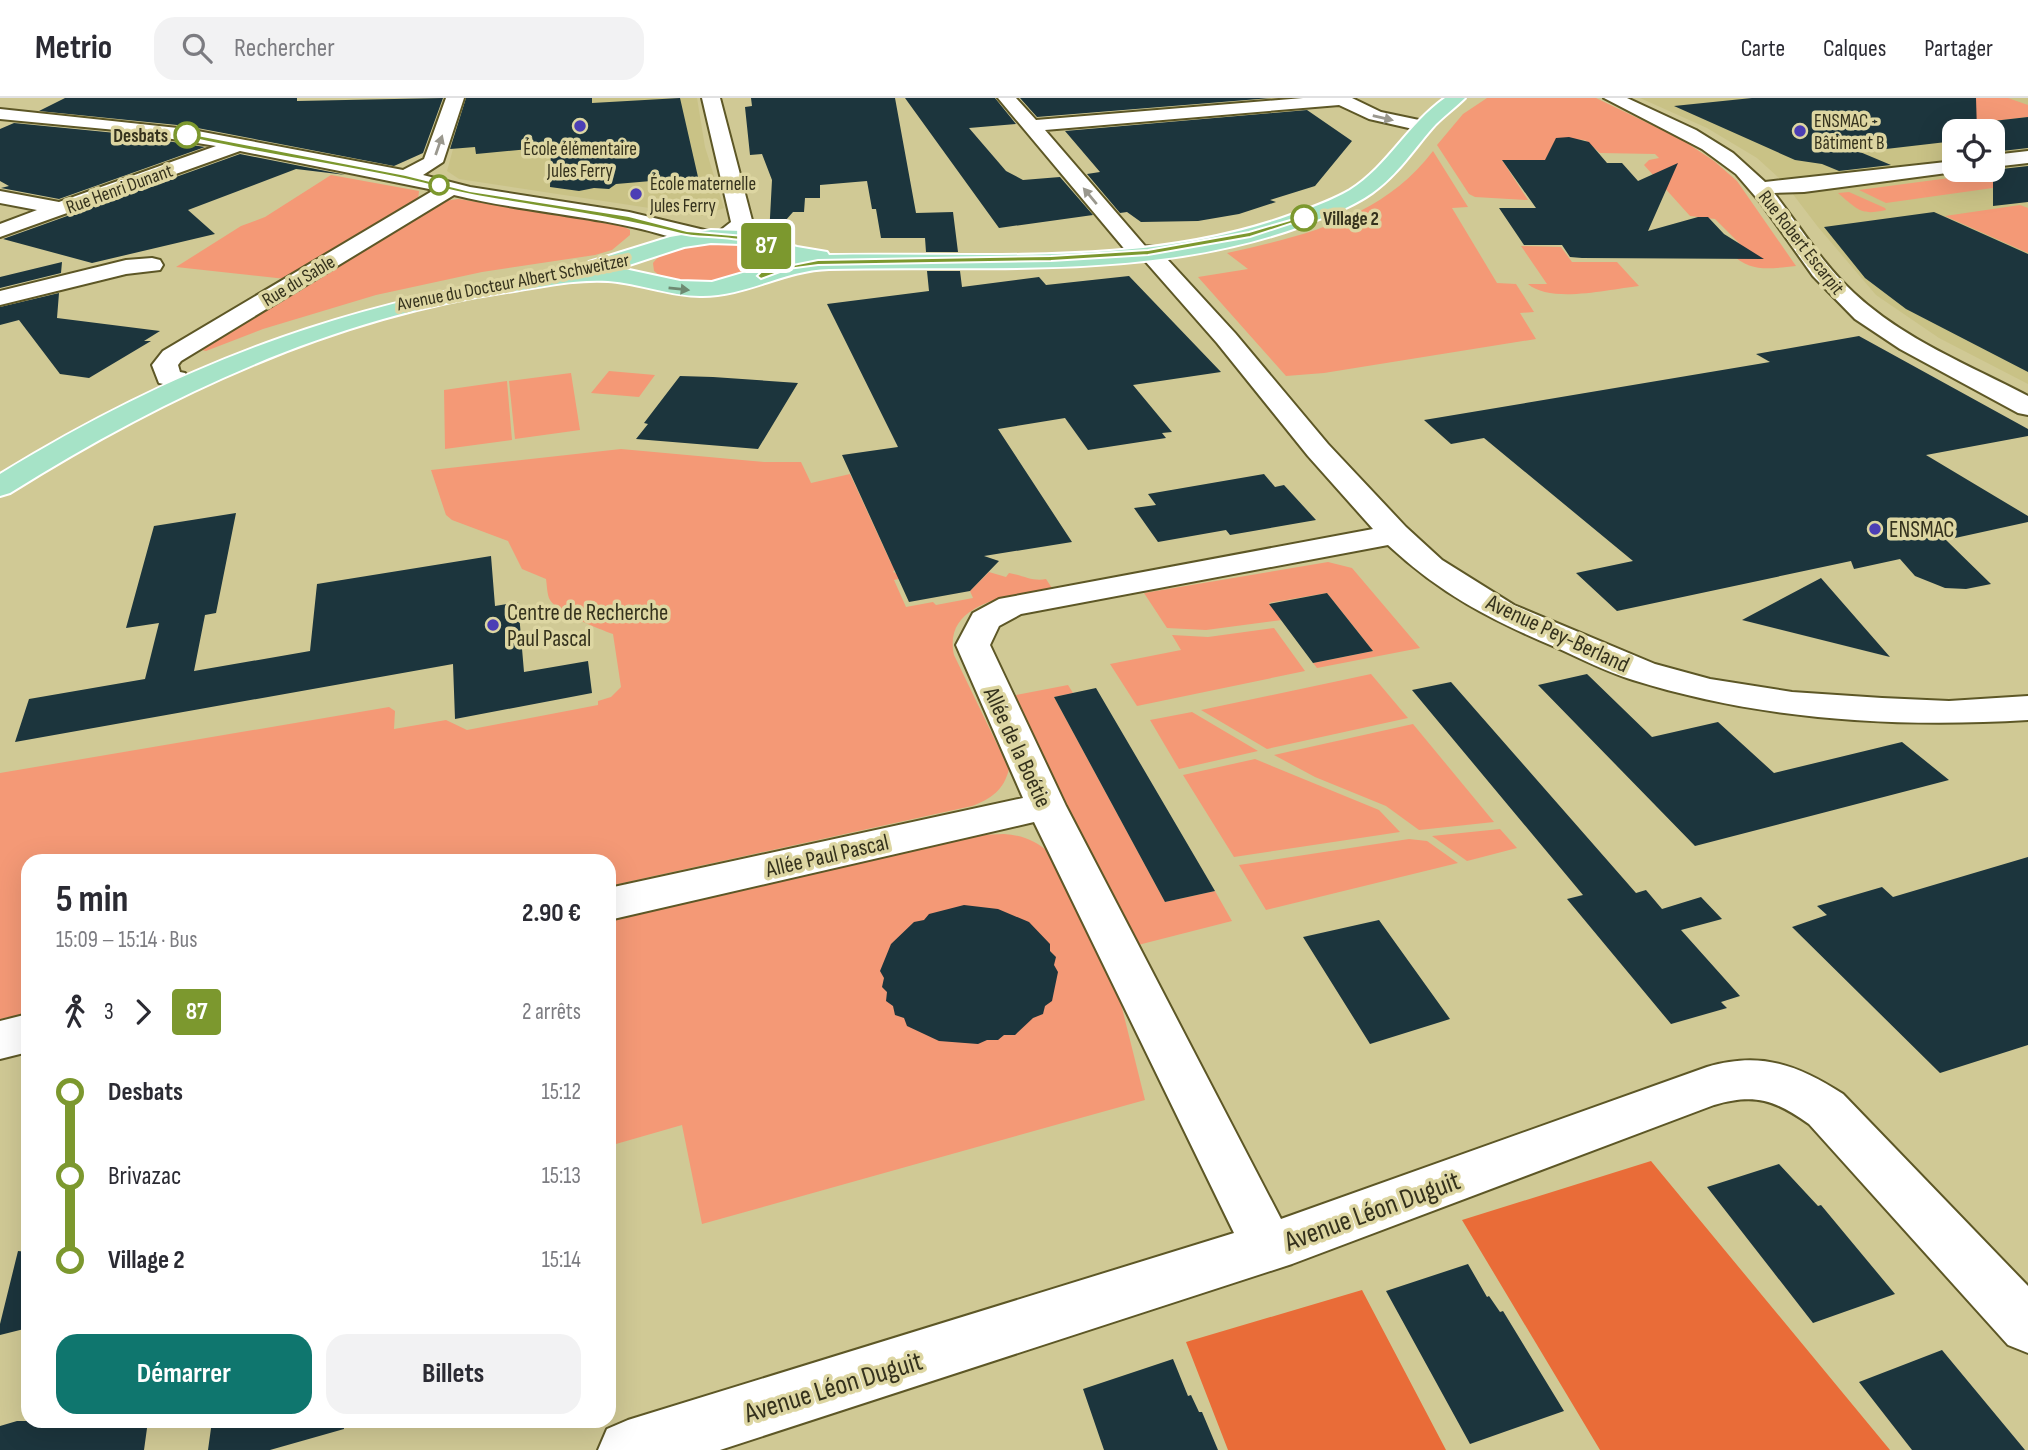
<!DOCTYPE html>
<html lang="fr">
<meta charset="utf-8">
<style>
body{margin:0;font-family:"Sofia Sans Condensed",sans-serif;background:#f2f2f3;color:#2b2b33;height:100vh;display:flex;flex-direction:column;font-size:26px;white-space:nowrap}
*{box-sizing:border-box;margin:0}
p{font-size:23px;color:#7c7c81}
.icon{flex:none;width:38px;height:38px;fill:none;stroke:currentColor;stroke-width:2;stroke-linecap:round;stroke-linejoin:round}
.map{position:relative;flex:1;overflow:hidden}
.panel{position:absolute;left:21px;top:756px;width:595px;height:574px;display:flex;flex-direction:column;background:#fff;border-radius:21px;box-shadow:0 7px 28px #0002}
.panel>*{flex:none}
.badge{padding:0 14px;border-radius:5px;font-size:24px;line-height:46px}
.tools{position:absolute;left:1942px;top:21px;display:grid;gap:14px}
.tools a{display:grid;place-items:center;width:63px;height:63px;border-radius:14px;background:#fff;box-shadow:0 7px 28px #0002;font-size:35px}
.map>.badge{position:absolute;translate:-50% -50%;box-shadow:0 0 0 4px #fff}
.legs{display:flex;align-items:center;gap:10px;height:77px;padding:0 35px;font-size:23px}
.legs p{margin-inline-start:auto}
.summary{display:flex;align-items:center;justify-content:space-between;height:119px;padding:0 35px}
h1{font-size:38px;font-weight:700;line-height:52px}
.action{display:flex;gap:14px;margin-top:auto;padding:14px 35px}
.action a{flex:1;height:80px;border-radius:21px;background:#0f766e;color:#fff;font-size:28px;font-weight:700;line-height:80px;text-align:center}
.action a+a{background:#f2f2f3;color:#2b2b33}
ul{padding:0 35px;list-style:none}
li{display:flex;align-items:center;gap:24px;height:84px;font-size:26px}
li i{display:grid;place-items:center;width:10px;height:100%;margin:0 9px;background:currentColor}
li i::after{content:'';width:18px;height:18px;margin:-9px;border:5px solid;border-radius:50%;background:#fff}
li p{margin-inline-start:auto}
li:first-child i{background:linear-gradient(#0000 50%,currentColor 0)}
li:last-child i{background:linear-gradient(currentColor 50%,#0000 0)}
header{display:flex;align-items:center;gap:42px;box-sizing:border-box;height:98px;padding:0 35px;background:#fff;border-bottom:2px solid #e1e1e2}
header strong{font-size:33px}
nav{display:flex;gap:38px;margin-inline-start:auto;font-size:24px}
.search{width:490px;height:63px;background:#f2f2f3;display:flex;align-items:center;gap:18px;box-sizing:border-box;padding:0 24px;border-radius:21px;color:#7c7c81;font-size:26px}
.map>svg:first-child{display:block}
.built{fill:#c9c286;fill-rule:evenodd}
.green{fill:#f49976}
.forest{fill:#e96c38}
.building{fill:#1c353d}
.lines{fill:none;stroke-linecap:round;stroke-linejoin:round}
.minor-casing{stroke:#5d5726;stroke-width:4}
.major-casing{stroke:#fff;stroke-width:4}
.minor{fill:#fff;fill-rule:evenodd}
.major{fill:#a6e3c7;fill-rule:evenodd}
.oneway{fill:#9a988e}
.oneway2{fill:#6e8a72}
.line-1{fill:#7c982e;stroke:#fff;stroke-width:2}
.poi-dot{fill:#4c3eb5;stroke:#ddd6a2;stroke-width:2.5}
.stop-1-dot{fill:#fff;stroke:#7c982e;stroke-width:3.5}
.labels{text-anchor:middle;stroke-width:7;stroke-linejoin:round;paint-order:stroke}
.far-poi-label{font-size:19px;fill:#35321d;stroke:#ddd6a2;text-anchor:start}
.far-stop-label{font-size:19px;font-weight:bold;fill:#35321d;stroke:#ddd6a2;text-anchor:end}
.far-street-label{font-size:19px;fill:#35321d;stroke:#ddd6a2}
.poi-label{font-size:23px;fill:#35321d;stroke:#ddd6a2;text-anchor:start}
.street-label{font-size:23px;fill:#35321d;stroke:#ddd6a2}
.near-street-label{font-size:28px;fill:#35321d;stroke:#ddd6a2}
</style>
<header>
<strong>Metrio</strong>
<div class="search"><svg class="icon" aria-label="search" viewBox="0 0 24 24"><circle cx="10" cy="10" r="6"/><path d="M15 15l6 6"/></svg>Rechercher</div>
<nav><a>Carte</a><a>Calques</a><a>Partager</a></nav>
</header>
<div class="map">
<svg width="2028" height="1352" viewBox="0 0 2028 1352">
<rect width="100%" height="100%" fill="#d0c995"/>
<path class="built" d="M553,0H697L705,49L724,110L702,118L459,81L447,73L465,7Z
M1640,0H2028V286L1939,240L1876,197L1818,129L1792,95L1796,93L1787,82L1779,80L1757,60L1707,30ZM1955,33H1993V72H1955Z"/>
<path class="green" d="M1487,0H1596L1681,41L1714,63L1737,83L1796,168C1767,171 1750,175 1728,153L1745,151L1715,121L1690,118L1644,67L1649,62L1659,60L1655,56L1600,55L1585,42L1558,40L1572,65L1502,62L1528,102L1475,99L1469,96L1437,47L1463,16Z
M1889,0H2008L2028,7V19L1841,41Z
M1433,53L1468,109L1452,110L1497,185L1516,186L1534,214L1520,215L1536,241L1324,275L1286,278L1198,179L1248,171L1227,155C1305,138 1383,119 1433,53Z
M2017,71L2028,85L1886,105L1859,92Z
M331,77L419,93L418,102L286,181L176,169L241,128L265,119Z
M1849,94L1885,110L1886,112C1862,117 1860,114 1838,95Z
M458,101L619,126L630,132V137L612,152L595,157L482,174L376,197L263,231L206,253L197,251L438,104Z
M2020,107L2028,110V155L1945,118Z
M701,145C720,145 739,144 754,156L756,164C741,188 674,192 654,173L653,165C664,150 684,149 701,145Z
M1521,148L1561,149L1572,164H1617L1639,188C1610,191 1551,206 1528,186H1547Z
M609,273L655,277L639,299L591,295Z
M571,275L580,332L515,341L509,283Z
M507,283L512,342L445,351L444,292Z
M621,351L764,364H801L811,385L850,376L891,465L900,464L893,474L907,479L894,482L906,509L933,504L936,507L973,500L970,493L989,474L1006,479L1009,475C1022,477 1033,484 1046,481L1052,490C1014,497 942,503 954,557L1009,671C1004,692 991,701 972,708L609,788V763H28V915L0,921V675L389,609L395,613L394,631L446,622L467,632L598,607V603L611,599L621,589L613,536C599,531 558,515 550,502C547,497 547,487 546,481L522,471L508,443L452,422L446,417L431,372Z
M1328,464L1352,470L1420,550L1317,570L1313,565L1373,553L1327,495L1269,505L1282,522L1206,532L1167,530L1144,495Z
M1274,530L1305,573L1137,608L1110,566L1181,552L1172,537L1208,539Z
M1371,576L1408,620L1267,651L1201,612Z
M1068,587L1073,595L1054,599L1165,804L1215,793L1232,823L1138,847L1011,598Z
M1192,614L1258,653L1179,671L1150,622Z
M1413,626L1494,724L1419,732L1386,708L1315,679L1274,657Z
M1255,661L1379,712L1400,734L1234,759L1183,677Z
M1500,731L1517,750L1467,763L1432,738Z
M1004,736C1022,737 1036,743 1050,755L1120,902L1145,1002L702,1126L682,1027L609,1048V823L981,737Z
M1409,741L1427,743L1458,765L1266,812L1239,767Z"/>
<path class="forest" d="M1651,1063L1890,1352H1600L1462,1122Z
M1362,1192L1446,1352H1228L1186,1244Z"/>
<path class="building" d="M65,0H297V3L443,0L423,55L394,68L187,28L39,13Z
M466,0H592V5L680,0L698,79L616,86L609,91L594,90L579,93L550,89L551,49L476,56L475,49L450,51Z
M751,0H895L916,115L953,114L958,154H926L925,140H881L876,111H872L867,83L820,87V100H805L804,114H793L771,139L769,138L772,82L762,56L750,57L745,9L752,8Z
M905,0H995L1016,26L969,30L1006,73L1023,82L1060,79L1093,117L999,130Z
M1020,0H1271L1037,19Z
M1752,0H1976L1977,33H1955V43L1860,54L1891,67L1839,73L1822,66L1795,62L1674,8Z
M1307,12L1352,43L1315,88L1270,102L1276,104L1239,116L1198,123L1141,124L1127,114L1120,115L1087,76L1100,74L1065,33Z
M2028,19V50L1993,54V23Z
M14,25L116,35L205,49L59,101L1,90L9,88L0,83V31Z
M1569,39L1589,44L1607,65H1622L1638,83L1678,65L1648,133L1698,119H1708L1724,136L1764,161L1582,160L1570,159L1562,147H1524L1499,110H1536L1502,62H1545L1556,40Z
M240,56L346,77L296,71L188,112L215,136L92,165L3,141Z
M2028,68V104L1993,108V72Z
M1934,114L2028,156V274L1906,211L1865,180L1824,129Z
M62,164L61,175L0,190V179Z
M927,173H960L962,189L1039,179L1046,187L1129,178L1221,274L1133,287L1172,334L1162,335L1166,340L1088,352L1065,320L998,331L1072,444L984,458L999,463L970,493L909,504L842,357L898,349L827,206L929,193Z
M59,195L57,220L160,233L144,243H151L89,280L60,276L19,222L0,227V209Z
M1859,238L2028,331V338L1926,357L2028,418V424L1946,442L1991,486L1966,491L1945,490L1915,478L1900,461L1854,471L1851,463L1617,513L1576,475L1633,463L1484,340L1451,346L1424,322L1770,264L1756,256Z
M680,278L713,279L798,285L758,351L636,341L648,326L644,325Z
M1264,376L1275,389L1284,387L1316,422L1230,437L1226,432L1158,444L1134,410L1156,407L1148,396Z
M236,415L216,515L205,517L194,573L310,553L317,486L491,458L495,508L518,504L524,574L588,563L592,595L455,621L453,566L15,644L29,601L145,581L159,525L126,530L154,428Z
M1821,480L1890,559L1742,522Z
M1327,495L1373,553L1313,565L1269,506Z
M1587,576L1652,639L1718,624L1774,675L1902,644L1949,682L1695,748L1538,587Z
M1451,584L1636,795L1646,792L1662,811L1701,799L1722,821L1681,832L1740,898L1721,904L1727,910L1671,926L1567,801L1583,797L1412,592Z
M1096,590L1215,793L1165,804L1054,599Z
M2028,759V947L1940,975L1792,829L1827,817L1817,808L1882,789L1893,799Z
M964,807L998,811L1029,824L1050,846V853L1056,859L1054,867L1058,874L1052,903L1045,908L1043,916L1033,920L1015,937H1004L998,942H987L978,946L939,943L907,928L904,920L895,917L893,908L886,903L887,894L882,889L884,880L880,873L891,846L914,824L924,822L929,816Z
M1379,822L1450,921L1370,946L1303,839Z
M1779,1066L1818,1108L1821,1107L1895,1196L1813,1225L1707,1089Z
M18,1153L28,1154V1230L0,1237V1226Z
M1468,1166L1487,1199L1489,1198L1500,1214L1503,1213L1564,1313L1470,1346L1386,1193Z
M1942,1252L2025,1352H1912L1859,1284Z
M1173,1261L1188,1298L1191,1297L1199,1314H1202L1218,1352H1104L1083,1291Z
M17,1323H148L144,1352H0V1328Z
M212,1323H343L344,1331L270,1352H208Z"/>
<g class="lines">
<defs>
<path id="minor" d="M446,0H464L443,64L423,77L470,89L629,114L717,135L731,124L702,0H720L753,126C744,138 730,148 717,141C704,149 675,140 660,136C593,117 522,114 454,97L181,263L178,267L180,274L185,275L189,281L185,287L176,289L159,285L152,267L163,253L434,92L240,53L0,139V126L37,112L0,105V93L59,104L216,48L116,32L0,21V11L187,31L403,72L424,61Z
M998,0H1016L1036,22L1303,0H1352L1381,14L1419,22L1422,26L1413,31L1369,21L1339,7L1045,32L1145,148L1156,149L1235,235L1328,346L1406,429L1442,462L1514,507L1655,566L1710,581L1792,594L1882,600L1949,603L2028,598V622C1896,630 1760,622 1633,582C1606,574 1580,560 1555,549C1489,521 1441,496 1388,447L1021,516L999,528L990,547L1066,708L1281,1121L1707,969C1761,953 1798,967 1843,996L2028,1188V1255L2008,1247L1809,1026C1775,1002 1755,995 1714,1007L1292,1166L720,1352H598L607,1331L628,1322L1234,1135L1034,724L609,822V790L1023,700L956,547L973,515L999,501L1373,431L1308,358L1217,245L1138,155L1127,154Z
M1604,0H1627L1696,32L1733,55L1765,84L1955,63V72L1962,73L1804,94L1774,95C1800,128 1822,166 1854,195C1903,241 1969,267 2028,298V317L2018,315L1900,251L1855,221L1813,178L1761,105L1736,76L1702,51Z
M2028,53V65L1993,69V57Z
M152,160L160,162L163,167L160,172L126,176L0,207V193L126,162Z
M28,916V954L0,961V923Z"/>
<path id="major" d="M1445,0H1465C1456,9 1445,17 1436,26C1415,49 1398,77 1372,95C1351,110 1326,118 1302,128C1152,183 986,167 829,171C784,172 745,199 700,198C669,198 639,185 608,183C577,181 545,188 514,193C332,219 165,298 10,395L0,398V376C191,259 364,198 586,170L589,164L670,139L711,132L741,133L797,149L827,154L829,157C982,154 1145,170 1291,117C1311,110 1331,103 1350,92C1388,68 1408,26 1445,0ZM711,145L741,146L791,161L712,184L680,183L620,170L684,149Z"/>
</defs>
<use href="#minor" class="minor-casing"/>
<use href="#major" class="major-casing"/>
<use href="#minor" class="minor"/>
<use href="#major" class="major"/>
</g>
<defs><path id="oneway-solid" d="M-6-.8H1V-3.2L6.5 0L1 3.2V.8H-6Z" transform="scale(1.75)"/></defs>
<g class="oneway">
<use href="#oneway-solid" transform="translate(1383 20) rotate(13)"/>
<use href="#oneway-solid" transform="translate(439 47) rotate(-71)"/>
<use href="#oneway-solid" transform="translate(1090 98) rotate(-130)"/>
</g>
<use class="oneway2" href="#oneway-solid" transform="translate(679 191) rotate(6)"/>
<path class="line-1" d="M187,35L406,77L470,93L629,118L687,133L744,138L772,147L779,155L781,163L773,171L818,162L1051,158L1148,152L1249,134L1304,118L1308,120L1250,139L1148,157L1051,163L818,167L788,171L761,181L757,178L773,162C768,135 702,142 681,136C612,118 542,110 472,97C449,93 427,86 404,81C331,66 257,55 185,39Z"/>
<g class="poi-dot">
<circle cx="580" cy="28" r="7"/>
<circle cx="1800" cy="33" r="7"/>
<circle cx="636" cy="96" r="7"/>
<circle cx="1875" cy="431" r="7"/>
<circle cx="493" cy="527" r="7"/>
</g>
<g class="stop-1-dot">
<circle cx="187" cy="37" r="12"/>
<circle cx="439" cy="87" r="9"/>
<circle cx="1304" cy="120" r="12"/>
</g>
<g class="labels">
<g class="far-poi-label">
<text x="1814" y="29">ENSMAC -<tspan x="1814" dy="22">Bâtiment B</tspan></text>
<text x="580" y="57" text-anchor="middle">École élémentaire<tspan x="580" dy="22">Jules Ferry</tspan></text>
<text x="650" y="92">École maternelle<tspan x="650" dy="22">Jules Ferry</tspan></text>
</g>
<g class="far-stop-label">
<text x="168" y="44">Desbats</text>
<text x="1323" y="127" text-anchor="start">Village 2</text>
</g>
<g class="far-street-label">
<text transform="translate(119 90) rotate(-20)" y="7">Rue Henri Dunant</text>
<text transform="translate(1802 144) rotate(52)" y="7">Rue Robert Escarpit</text>
<text transform="translate(298 182) rotate(-31)" y="7">Rue du Sable</text>
<text transform="translate(513 183) rotate(-11)" y="7">Avenue du Docteur Albert Schweitzer</text>
</g>
<g class="poi-label">
<text x="1889" y="439">ENSMAC</text>
<text x="507" y="522">Centre de Recherche<tspan x="507" dy="26">Paul Pascal</tspan></text>
</g>
<g class="street-label">
<text transform="translate(1558 535) rotate(25)" y="8">Avenue Pey-Berland</text>
<text transform="translate(1018 649) rotate(65)" y="8">Allée de la Boétie</text>
<text transform="translate(827 757) rotate(-13)" y="8">Allée Paul Pascal</text>
</g>
<g class="near-street-label">
<text transform="translate(1372 1112) rotate(-20)" y="10">Avenue Léon Duguit</text>
<text transform="translate(833 1288) rotate(-17)" y="10">Avenue Léon Duguit</text>
</g>
</g>
</svg>
<div class="tools">
<a><svg class="icon" aria-label="locate" viewBox="0 0 24 24"><circle cx="12" cy="12" r="6"/><path d="M12 2v4M12 18v4M2 12h4M18 12h4"/></svg></a>
</div>
<b class="badge" style="left:766px;top:148px;background:#7c982e;color:#fff">87</b>
<section class="panel">
<div class="summary"><div><h1>5 min</h1><p>15:09 – 15:14 · Bus</p></div><b>2.90 €</b></div>
<div class="legs"><svg class="icon" aria-label="walk" viewBox="0 0 24 24"><circle cx="13" cy="4" r="2"/><path d="M13 8l-2 6 4 7M11 14l-3 7M7 12l3-4h3l4 4"/></svg>3<svg class="icon" aria-label="forward" viewBox="0 0 24 24"><path d="M9 5l7 7-7 7"/></svg><b class="badge" style="background:#7c982e;color:#fff">87</b><p>2 arrêts</p></div>
<ul>
<li><i style="color:#7c982e"></i><b>Desbats</b><p>15:12</p></li>
<li><i style="color:#7c982e"></i><span>Brivazac</span><p>15:13</p></li>
<li><i style="color:#7c982e"></i><b>Village 2</b><p>15:14</p></li>
</ul>
<div class="action"><a>Démarrer</a><a>Billets</a></div>
</section>
</div>
